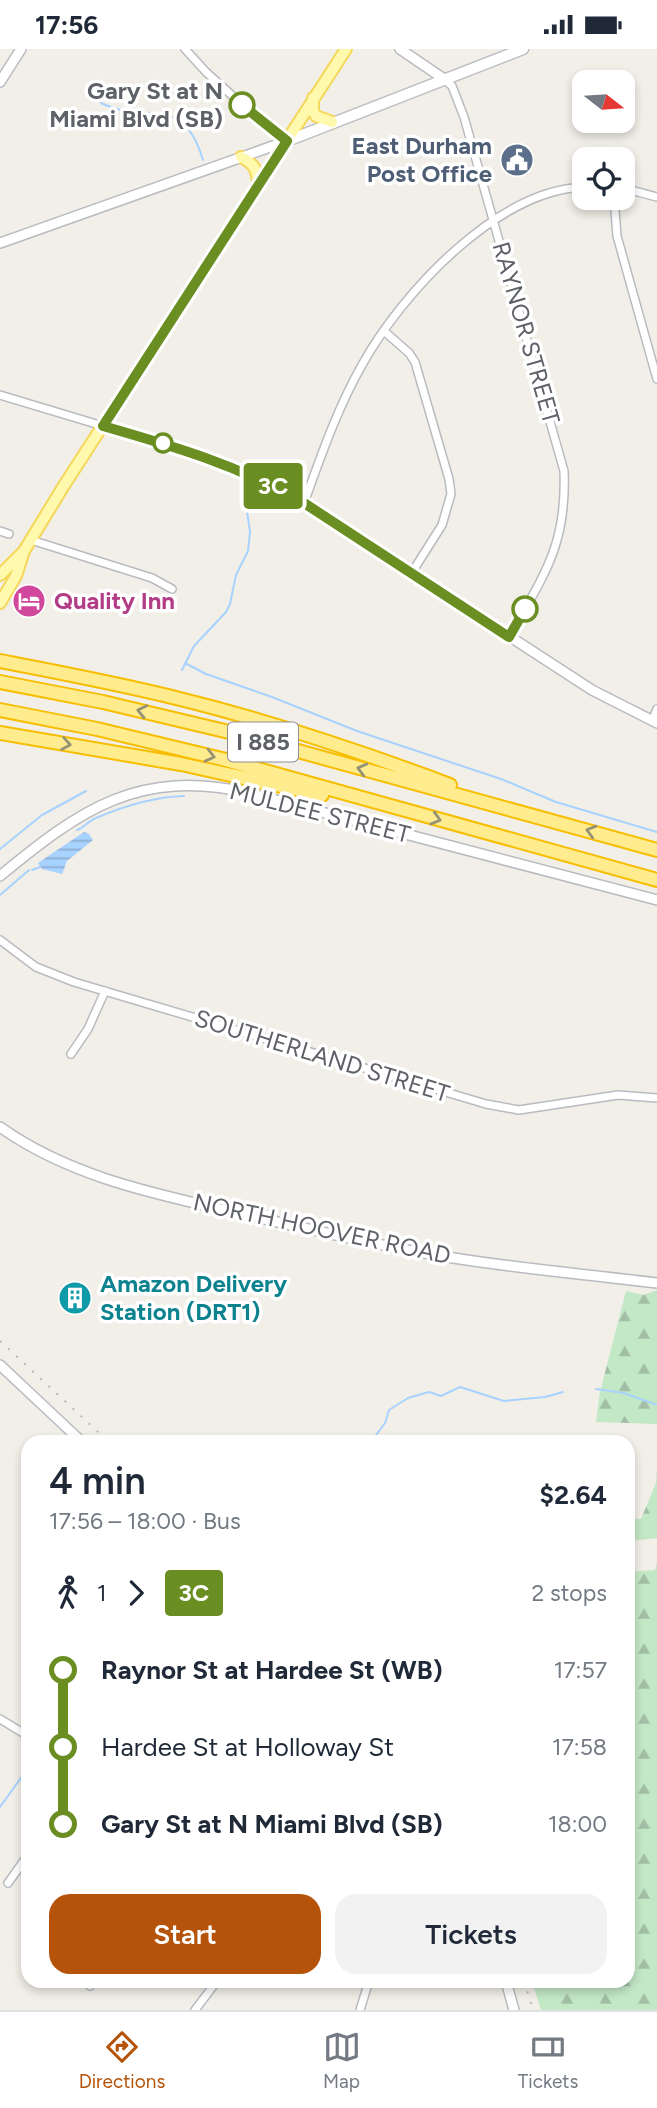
<!DOCTYPE html>
<meta charset="utf-8">
<style>
body{margin:0;font-family:Figtree,sans-serif;background:#f2f2f3;color:#1f2937;height:100vh;display:flex;flex-direction:column;font-size:26px;white-space:nowrap}
*{box-sizing:border-box;margin:0}
p{font-size:23px;color:#747a83}
.icon{flex:none;width:38px;height:38px;fill:none;stroke:currentColor;stroke-width:2;stroke-linecap:round;stroke-linejoin:round}
.map{position:relative;flex:1;overflow:hidden}
.sheet{position:absolute;left:21px;top:1386px;width:614px;height:553px;display:flex;flex-direction:column;background:#fff;border-radius:21px;box-shadow:0 4px 10px #0003}
.sheet>*{flex:none}
.badge{padding:0 14px;border-radius:5px;font-size:24px;line-height:46px}
.needle{width:46px;rotate:107deg}
.tools{position:absolute;left:572px;top:21px;display:grid;gap:14px}
.tools a{display:grid;place-items:center;width:63px;height:63px;border-radius:14px;background:#fff;box-shadow:0 4px 10px #0003;font-size:35px}
.map>.badge{position:absolute;translate:-50% -50%;box-shadow:0 0 0 4px #fff}
.legs{display:flex;align-items:center;gap:10px;height:77px;padding:0 28px;font-size:23px}
.legs p{margin-inline-start:auto}
.summary{display:flex;align-items:center;justify-content:space-between;height:119px;padding:0 28px}
h1{font-size:38px;font-weight:600;line-height:52px}
.primary-button{display:flex;gap:14px;margin-top:auto;padding:14px 28px}
.primary-button a{flex:1;height:80px;border-radius:21px;background:#b45309;color:#fff;font-size:28px;font-weight:600;line-height:80px;text-align:center}
.primary-button a+a{background:#f2f2f3;color:#1f2937}
ul{padding:0 28px;list-style:none}
li{display:flex;align-items:center;gap:24px;height:77px;font-size:26px}
li i{display:grid;place-items:center;width:10px;height:100%;margin:0 9px;background:currentColor}
li i::after{content:'';width:18px;height:18px;margin:-9px;border:5px solid;border-radius:50%;background:#fff}
li p{margin-inline-start:auto}
li:first-child i{background:linear-gradient(#0000 50%,currentColor 0)}
li:last-child i{background:linear-gradient(currentColor 50%,#0000 0)}
.status{display:flex;justify-content:space-between;align-items:center;height:49px;padding:0 35px;background:#fff;direction:ltr}
.status svg{height:19px;fill:currentColor}
.tab-bar{display:flex;justify-content:space-around;align-items:center;height:98px;border-top:2px solid #e0e1e3;background:#fff;font-size:19px;color:#747a83}
.tab-bar a{display:grid;justify-items:center;gap:4px}
.tab-bar .on{color:#b45309}
.map>svg:first-child{display:block}
.forest{fill:url(#forest-firs)}
.water{fill:url(#water-rules)}
.lines{fill:none;stroke-linecap:round;stroke-linejoin:round}
.stream{stroke:#a8d2ff;stroke-width:2}
.minor-casing{stroke:#b9bbc0;stroke-width:10}
.tertiary-casing{stroke:#b9bbc0;stroke-width:12}
.secondary-casing{stroke:#bcbec4;stroke-width:13}
.primary-casing{stroke:#f5d75b;stroke-width:14}
.motorway-casing{stroke:#f7be00;stroke-width:16}
.minor{stroke:#fff;stroke-width:7}
.tertiary{stroke:#fff;stroke-width:9}
.secondary{stroke:#fff;stroke-width:10}
.primary{stroke:#fff9ad;stroke-width:10}
.motorway{stroke:#ffec8f;stroke-width:12}
.rail{stroke:#b7b8b8;stroke-width:2;stroke-dasharray:2 9;stroke-linecap:butt}
.oneway{stroke:#969275}
.line-1-casing{stroke:#fff;stroke-width:16}
.line-1{stroke:#6b8e23;stroke-width:10}
.stop-1-dot{fill:#fff;stroke:#6b8e23;stroke-width:3.5}
.labels{text-anchor:middle;stroke-width:7;stroke-linejoin:round;paint-order:stroke}
.shield{fill:#fff;stroke:#8e9095;stroke-width:2}
.shield-label{font-size:23px;font-weight:bold;fill:#5e6167}
.stop-label{font-size:24px;font-weight:bold;fill:#5e6167;stroke:#fff;text-anchor:end}
.service-label{font-size:24px;font-weight:bold;fill:#4e5e75;stroke:#fff;text-anchor:end}
.street-label{font-size:24px;fill:#5e6167;stroke:#fff}
.hotel-label{font-size:24px;font-weight:bold;fill:#b23c85;stroke:#fff;text-anchor:start}
.culture-label{font-size:24px;font-weight:bold;fill:#0d838f;stroke:#fff;text-anchor:start}
</style>
<div class="status"><b>17:56</b><svg viewBox="0 0 49 12"><path d="M0 12V9h3v3zM5 12V6h3v6zM10 12V3h3v9zM15 12V0h3v12zM26 1h20v11H26zM47 4h2v5h-2z"/></svg></div>
<div class="map">
<svg width="657" height="1961" viewBox="0 0 657 1961">
<defs>
<pattern id="forest-firs" width="22" height="20" patternUnits="userSpaceOnUse" patternTransform="scale(1.75)"><rect width="22" height="20" fill="#c3e8c6"/><path d="M5 1l3.5 6h-7zM16 11l3.5 6h-7z" fill="#a2bfa5"/></pattern>
<pattern id="water-rules" width="6" height="5" patternUnits="userSpaceOnUse" patternTransform="scale(1.75)"><rect width="6" height="5" fill="#a8d2ff"/><path d="M0 2.5h6" fill="none" stroke="#8caed2"/></pattern>
</defs>
<rect width="100%" height="100%" fill="#f1efe7"/>
<path class="forest" d="M657,1241V1375L596,1373L600,1343L626,1242L643,1246Z
M657,1419V1489L628,1492V1469L641,1470L656,1434Z
M657,1513V1961H541L532,1932H628V1523L655,1521Z"/>
<path class="water" d="M84,783L89,785L93,791L67,812L62,825L42,820L38,814Z"/>
<g class="lines">
<path class="stream" d="M101,54C148,77 182,42 203,111
M185,614L206,625L272,648L357,682L501,730L556,753L657,783
M182,621L194,597L226,563L230,555L236,526L248,502L250,483L247,462L249,442
M77,781C84,779 88,772 96,769C124,757 153,748 184,747
M0,800L42,766L86,742
M32,821L40,818
M0,846L29,821
M596,1340L624,1344L657,1356
M371,1393L385,1374L389,1361L408,1349L429,1343L441,1347L460,1338L504,1352L545,1348L563,1343
M0,1758L28,1719"/>
<defs>
<path id="minor" d="M185,0L206,23L247,60L287,92
M444,30L452,37L464,68L564,422C567,496 544,526 509,588
M623,139L657,148
M614,149L617,187L657,330
M384,282L409,304L415,313L449,430L451,445L442,476L411,525
M0,346L103,377
M304,454C321,407 337,360 362,316C402,244 497,141 584,138
M0,482L9,485
M31,491L152,529L172,540
M652,672L657,660
M0,891L36,918L74,933L486,1055L519,1061L618,1046L657,1049
M71,1005L88,980L105,942
M0,1670L28,1687
M8,1834L28,1806
M90,1937L92,1932
M195,1961L217,1932
M360,1961L369,1932"/>
<path id="tertiary" d="M400,0L444,30
M0,33L21,0
M0,194L287,92
M103,377C173,397 240,417 304,454L592,641L657,674
M0,827C81,760 139,719 249,744L657,851
M0,1078C70,1128 156,1145 238,1164C305,1179 373,1196 441,1207C512,1219 585,1225 657,1234
M0,1316L82,1393
M506,1932L514,1961"/>
<path id="secondary" d="M287,92L523,0"/>
<path id="primary" d="M313,49V62L316,67L332,73
M241,108C255,115 258,122 258,137
M0,526L22,504
M0,554L16,527L24,502L63,438L346,0"/>
<path id="motorway" d="M0,612C57,623 115,634 172,648C266,671 360,702 450,736
M0,633L103,653L229,683L657,801
M0,661L97,680L222,710L657,831
M0,684L181,715L322,746"/>
</defs>
<use href="#minor" class="minor-casing"/>
<use href="#tertiary" class="tertiary-casing"/>
<use href="#secondary" class="secondary-casing"/>
<use href="#primary" class="primary-casing"/>
<use href="#motorway" class="motorway-casing"/>
<use href="#minor" class="minor"/>
<use href="#tertiary" class="tertiary"/>
<use href="#secondary" class="secondary"/>
<use href="#primary" class="primary"/>
<use href="#motorway" class="motorway"/>
<path class="rail" d="M0,1292L109,1393
M524,1932L533,1961"/>
</g>
<defs><path id="oneway-chevron" d="M-2-3.5L2.5 0L-2 3.5" fill="none" stroke-width="1.6" stroke-linecap="round" stroke-linejoin="round" transform="scale(1.75)"/></defs>
<g class="oneway">
<use href="#oneway-chevron" transform="translate(142 662) rotate(-167)"/>
<use href="#oneway-chevron" transform="translate(66 695) rotate(9)"/>
<use href="#oneway-chevron" transform="translate(210 707) rotate(14)"/>
<use href="#oneway-chevron" transform="translate(362 720) rotate(-165)"/>
<use href="#oneway-chevron" transform="translate(436 770) rotate(16)"/>
<use href="#oneway-chevron" transform="translate(591 782) rotate(-164)"/>
</g>
<g class="lines">
<defs>
<path id="line-1" d="M242,56L287,92L103,377C176,398 238,416 304,454L509,588L525,560"/>
</defs>
<use href="#line-1" class="line-1-casing"/>
<use href="#line-1" class="line-1"/>
</g>
<defs>
<symbol id="civic-disc" viewBox="-11 -11 22 22"><circle r="9.5" fill="#5c6f8a" stroke="#fff"/><path d="M-.6-6.5H3V-4.5H.6V-3L4-1V1h2V6H-6V1h2V-1L-.6-3ZM-1.2 2.5V6h2.4V2.5Z" fill="#fff"/></symbol>
<symbol id="hotel-disc" viewBox="-11 -11 22 22"><circle r="9.5" fill="#d1479c" stroke="#fff"/><path d="M-6-4.5h1.5V1H6V5H4.5V3h-9V5H-6ZM-4 0a1.8 1.8 0 1 1 3.6 0ZM.5 0V-2.5h3Q6-2.5 6 0Z" fill="#fff"/></symbol>
<symbol id="building-disc" viewBox="-11 -11 22 22"><circle r="9.5" fill="#0f9aa8" stroke="#fff"/><path d="M-4-6H4V6H1V3H-1V6H-4ZM-2.5-4.3h1.7v1.8h-1.7ZM.8-4.3h1.7v1.8H.8ZM-2.5-1h1.7V.8h-1.7ZM.8-1h1.7V.8H.8Z" fill="#fff"/></symbol>
</defs>
<g fill-rule="evenodd">
<use href="#civic-disc" x="498" y="92" width="38" height="38"/>
<use href="#hotel-disc" x="10" y="533" width="38" height="38"/>
<use href="#building-disc" x="56" y="1230" width="38" height="38"/>
</g>
<g class="stop-1-dot">
<circle cx="242" cy="56" r="12"/>
<circle cx="163" cy="394" r="9"/>
<circle cx="525" cy="560" r="12"/>
</g>
<g class="labels">
<rect class="shield" x="228" y="673.5" width="70" height="39" rx="5"/>
<g class="shield-label">
<text x="263" y="701">I 885</text>
</g>
<g class="stop-label">
<text x="223" y="50">Gary St at N<tspan x="223" dy="28">Miami Blvd (SB)</tspan></text>
</g>
<g class="service-label">
<text x="492" y="105">East Durham<tspan x="492" dy="28">Post Office</tspan></text>
</g>
<g class="street-label">
<text transform="translate(526 284) rotate(74)" y="8">RAYNOR STREET</text>
<text transform="translate(320 764) rotate(14)" y="8">MULDEE STREET</text>
<text transform="translate(322 1007) rotate(17)" y="8">SOUTHERLAND STREET</text>
<text transform="translate(322 1180) rotate(12)" y="8">NORTH HOOVER ROAD</text>
</g>
<g class="hotel-label">
<text x="54" y="560">Quality Inn</text>
</g>
<g class="culture-label">
<text x="100" y="1243">Amazon Delivery<tspan x="100" dy="28">Station (DRT1)</tspan></text>
</g>
</g>
</svg>
<div class="tools">
<a><svg class="needle" viewBox="-14 -14 28 28"><path d="M0-13l5 13h-10z" fill="#e53935"/><path d="M0 13l5-13h-10z" fill="#747a83"/></svg></a>
<a><svg class="icon" aria-label="locate" viewBox="0 0 24 24"><circle cx="12" cy="12" r="6"/><path d="M12 2v4M12 18v4M2 12h4M18 12h4"/></svg></a>
</div>
<b class="badge" style="left:273px;top:437px;background:#6b8e23;color:#fff">3C</b>
<section class="sheet">
<div class="summary"><div><h1>4 min</h1><p>17:56 – 18:00 · Bus</p></div><b>$2.64</b></div>
<div class="legs"><svg class="icon" aria-label="walk" viewBox="0 0 24 24"><circle cx="13" cy="4" r="2"/><path d="M13 8l-2 6 4 7M11 14l-3 7M7 12l3-4h3l4 4"/></svg>1<svg class="icon" aria-label="forward" viewBox="0 0 24 24"><path d="M9 5l7 7-7 7"/></svg><b class="badge" style="background:#6b8e23;color:#fff">3C</b><p>2 stops</p></div>
<ul>
<li><i style="color:#6b8e23"></i><b>Raynor St at Hardee St (WB)</b><p>17:57</p></li>
<li><i style="color:#6b8e23"></i><span>Hardee St at Holloway St</span><p>17:58</p></li>
<li><i style="color:#6b8e23"></i><b>Gary St at N Miami Blvd (SB)</b><p>18:00</p></li>
</ul>
<div class="primary-button"><a>Start</a><a>Tickets</a></div>
</section>
</div>
<nav class="tab-bar">
<a class="on"><svg class="icon" aria-label="directions" viewBox="0 0 24 24"><path d="M12 3l9 9-9 9-9-9zM9 14v-3h6M13 9l2 2-2 2"/></svg>Directions</a>
<a><svg class="icon" aria-label="map" viewBox="0 0 24 24"><path d="M3 6l6-2 6 2 6-2v14l-6 2-6-2-6 2zM9 4v14M15 6v14"/></svg>Map</a>
<a><svg class="icon" aria-label="tickets" viewBox="0 0 24 24"><path d="M3 7h18v10H3zM15 7v10"/></svg>Tickets</a>
</nav>
